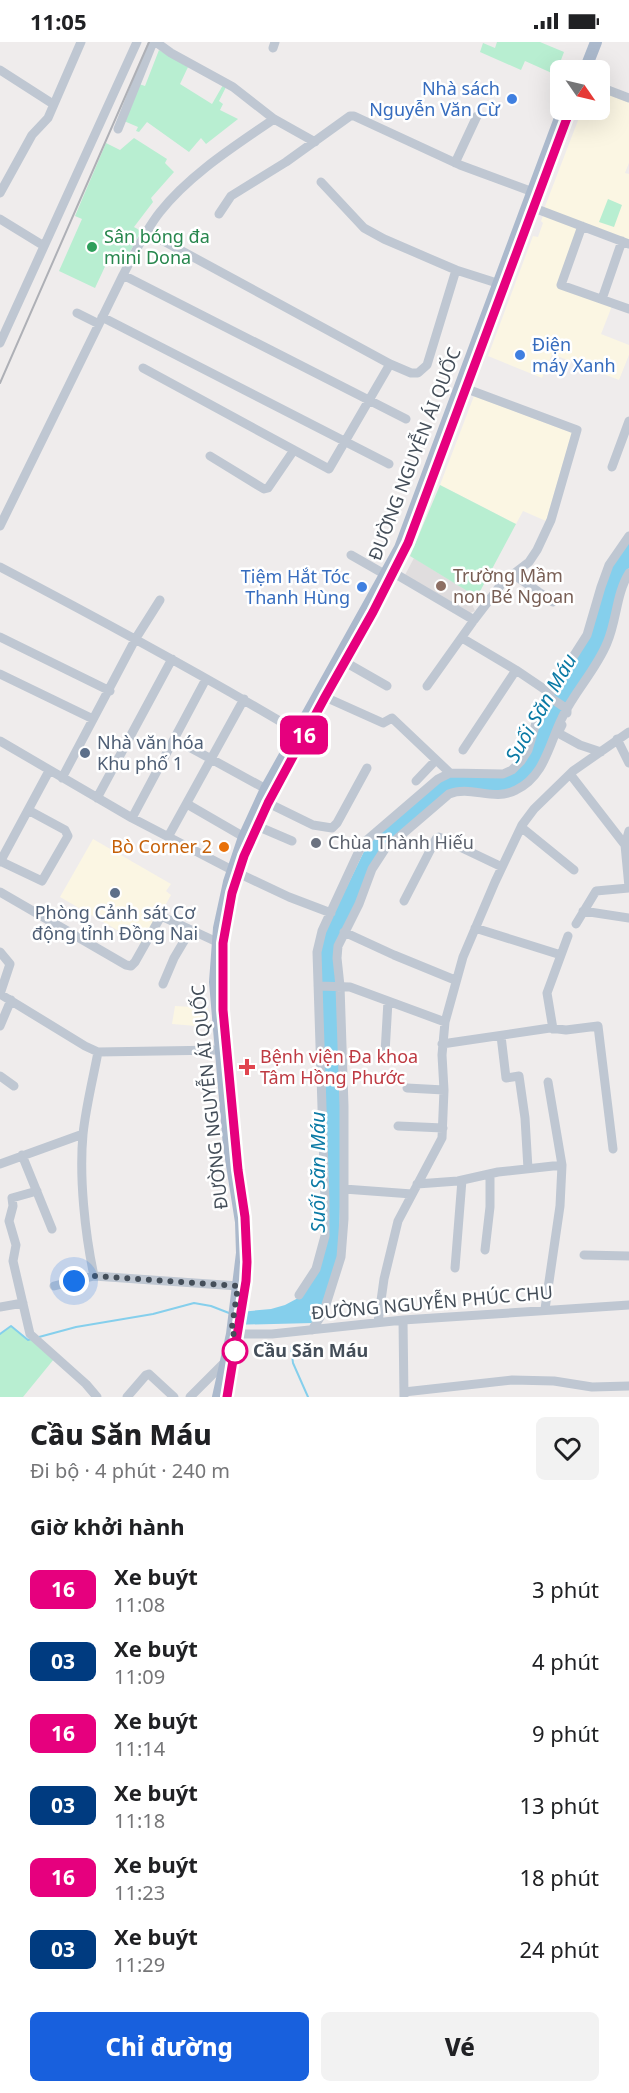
<!DOCTYPE html>
<html lang="vi">
<meta charset="utf-8">
<style>
body{margin:0;font-family:"Noto Sans",sans-serif;background:#f2f2f2;color:#202124;height:100vh;display:flex;flex-direction:column;font-size:22px;white-space:nowrap}
*{box-sizing:border-box;margin:0}
p{font-size:20px;color:#757577}
.icon{flex:none;width:33px;height:33px;fill:none;stroke:currentColor;stroke-width:2;stroke-linecap:round;stroke-linejoin:round}
.map{position:relative;height:1355px;overflow:hidden}
.side{display:flex;flex-direction:column;background:#fff;flex:1}
.side>*{flex:none}
.badge{padding:0 12px;border-radius:9px;font-size:21px;line-height:39px}
.needle{width:39px;rotate:124deg}
.buttons{position:absolute;left:550px;top:18px;display:grid;gap:12px}
.buttons a{display:grid;place-items:center;width:60px;height:60px;border-radius:9px;background:#fff;box-shadow:0 6px 24px #0002;font-size:30px}
.you{position:absolute;width:30px;height:30px;margin:-15px;border:4px solid #fff;border-radius:50%;background:#1a73e8;box-shadow:0 0 0 9px #1a73e833}
.map>.badge{position:absolute;translate:-50% -50%;box-shadow:0 0 0 3px #fff}
h2{padding:0 30px;font-size:22px;line-height:54px}
.round{display:grid;place-items:center;flex:none;width:63px;height:63px;border-radius:9px;background:#f2f2f2}
.head{display:flex;align-items:center;justify-content:space-between;height:102px;padding:0 30px}
h1{font-size:28px;font-weight:800;line-height:45px}
.cta{display:flex;gap:12px;margin-top:auto;padding:12px 30px}
.cta a{flex:1;height:69px;border-radius:9px;background:#1860dd;color:#fff;font-size:24px;font-weight:800;line-height:69px;text-align:center}
.cta a+a{background:#f2f2f2;color:#202124}
ul{padding:0;list-style:none}
li{display:flex;align-items:center;gap:18px;height:72px;padding:0 30px}
li div{flex:1}
li b{display:block;font-size:22px}
li em{font-style:normal}
li .badge{min-width:66px;font-weight:700;text-align:center}
.status{display:flex;justify-content:space-between;align-items:center;height:42px;padding:0 30px;background:#fff;direction:ltr}
.status svg{height:16px;fill:currentColor}
.map>svg:first-child{display:block}
.commercial{fill:#fbf6e3}
.education{fill:#e0ddde}
.green{fill:#b8eed1}
.water{fill:#85cfec}
.lines{fill:none;stroke-linecap:round;stroke-linejoin:round}
.stream{stroke:#85cfec;stroke-width:2}
.minor{stroke:#bfc7d2;stroke-width:9}
.major{stroke:#abb9cc;stroke-width:12}
.rail{stroke:#aeb0b6;stroke-width:2}
.line-casing{stroke:#fff;stroke-width:14}
.line{stroke:#e6007e;stroke-width:9}
.walk{stroke:#444e59;stroke-width:6;stroke-dasharray:0 10.8}
.shop-dot{fill:#3f7fe0;stroke:#fff;stroke-width:2}
.leisure-dot{fill:#2e9e5b;stroke:#fff;stroke-width:2}
.education-dot{fill:#8d6e63;stroke:#fff;stroke-width:2}
.service-dot{fill:#5c6f8a;stroke:#fff;stroke-width:2}
.worship-dot{fill:#6b7280;stroke:#fff;stroke-width:2}
.food-dot{fill:#e8710a;stroke:#fff;stroke-width:2}
.health-dot{fill:#e0444e;stroke:#fff;stroke-width:2}
.stop-dot{fill:#fff;stroke:#e6007e;stroke-width:3}
.labels{text-anchor:middle;stroke-width:5;stroke-linejoin:round;paint-order:stroke}
.shop-label{font-size:18px;fill:#366cbe;stroke:#fff;text-anchor:end}
.leisure-label{font-size:18px;fill:#27864d;stroke:#fff;text-anchor:start}
.street-label{font-size:18px;fill:#444e59;stroke:#fff}
.education-label{font-size:18px;fill:#785e54;stroke:#fff;text-anchor:start}
.service-label{font-size:18px;fill:#4e5e75;stroke:#fff;text-anchor:start}
.worship-label{font-size:18px;fill:#5b616d;stroke:#fff;text-anchor:start}
.food-label{font-size:18px;fill:#c56008;stroke:#fff;text-anchor:end}
.health-label{font-size:18px;fill:#be3a42;stroke:#fff;text-anchor:start}
.stop-label{font-size:18px;font-weight:bold;fill:#444e59;stroke:#fff;text-anchor:start}
.water-label{font-size:20px;font-style:italic;fill:#0b7aa5;stroke:#fff}
</style>
<div class="status"><b>11:05</b><svg viewBox="0 0 49 12"><path d="M0 12V9h3v3zM5 12V6h3v6zM10 12V3h3v9zM15 12V0h3v12zM26 1h20v11H26zM47 4h2v5h-2z"/></svg></div>
<div class="map">
<svg width="629" height="1355" viewBox="0 0 629 1355">
<rect width="100%" height="100%" fill="#efecec"/>
<path class="commercial" d="M600,49L629,60V121L625,131L629,132V198L544,167L582,68H600Z
M544,171L580,185L558,244L612,264L601,292L629,303V313L619,338L552,312L542,336L488,314L533,194L538,195L543,181L541,179Z
M474,354L572,391L546,479L523,469L516,482L440,443Z
M93,797L171,842L166,849L171,853L143,903L60,855Z
M175,964L208,966L209,985L172,982Z"/>
<path class="education" d="M414,516L477,555L472,562L475,569L468,572L405,533Z"/>
<path class="green" d="M497,0H540L564,10L561,18L573,23L570,28L556,25L554,32L525,19L521,28L480,10L483,1L495,6Z
M159,8L188,25L180,42L212,62L223,43L226,45L219,59L223,62L220,68L238,77L206,102L201,96L189,110L147,80L139,90L136,89L138,85L124,79L139,42L145,44Z
M134,96L167,117L165,121L174,130L151,156L153,160L134,185L141,189L123,223L109,216L95,246L59,229L82,177L75,174L106,101L120,108Z
M608,157L622,163L614,185L599,180Z
M440,443L516,482L477,555L410,514Z
M11,1284L28,1298L33,1297L54,1317L23,1355H0V1292Z"/>
<path class="water" d="M629,498V526L622,538L608,593L543,716C516,758 500,750 455,747L382,807L336,903L342,1065L339,1214L322,1267L313,1281L229,1283V1271L271,1267L285,1263L300,1255L327,1194L319,910L325,890L369,799L439,739L451,734L513,730L541,674L584,603L611,524Z"/>
<g class="lines">
<path class="stream" d="M0,1292L11,1284L28,1298L31,1297
M39,1295L76,1285L153,1272L194,1261L211,1264L229,1271
M291,1305L293,1321L308,1355"/>
<path class="minor" d="M156,0L171,11L233,45L274,77L315,100
M273,6L275,0
M0,28L53,62
M600,45L629,56
M118,87L153,0
M455,121L477,74
M321,140L364,186L384,197L456,228
M0,151L32,93L48,76L81,0
M534,166L629,202
M219,172L231,154L286,120L350,74H354L460,123L533,150
M0,177L44,204
M582,184L561,243L629,267
M147,190L390,322L411,331H418L427,323L456,228L500,242
M123,233L406,377
M602,257L622,199
M77,271L99,282
M102,275L389,422
M0,301L137,0
M143,326L329,427L390,322
M210,414L264,447L268,446L294,408
M612,425L629,379
M0,484L123,233C134,212 145,189 160,170C190,132 235,104 274,77
M351,513L386,533
M0,525C101,578 200,631 298,690
M394,531L474,578L503,540L529,520L537,508L551,478L577,388L467,347
M513,532L553,560
M0,595L110,649
M462,596L516,628L550,651
M345,620L387,644
M0,632L93,677
M427,644L474,578
M548,654L567,667V671
M325,655L383,681L392,676L450,731
M562,683L559,689L560,692L580,703L601,710
M617,697L629,721
M0,699L132,776L232,828
M191,706L266,747
M463,708L516,628
M570,732L625,803L629,845
M62,736L136,596L160,558
M416,739L436,718
M97,756L172,617
M268,761L313,783L332,786L337,781L367,726
M187,762L244,795
M132,776L206,637
M257,784L292,799
M521,785L574,828
M168,795L244,657
M625,803L629,789
M0,819L42,839L68,794L65,788L28,768
M0,820L49,729
M238,831L289,855L331,871
M0,850L126,923L131,924L135,920L161,874L217,900
M404,859L436,797L439,795L502,825
M583,869L629,876
M576,882L596,849L629,846
M475,886L561,913
M344,890L394,913L455,938
M0,910L10,922L0,952L85,1004L98,1010L220,1008
M163,942L174,916L190,889
M318,944L350,945L445,980
M0,984L11,958
M553,987L547,951L568,894
M501,994L506,1036L519,1034L525,1076L528,1127
M442,1002L550,986L566,988L598,984L613,1107
M385,1011L388,959
M0,1034L14,1044
M407,1046L444,1048
M398,1084L443,1086
M22,1113L52,1187
M0,1122L83,1092
M417,1142L458,1139L498,1130L562,1123
M344,1147L412,1152
M37,1149L12,1156L13,1164L9,1179L16,1203L13,1219L30,1292L86,1342L97,1355
M485,1208L490,1165V1132
M584,1213L629,1214
M455,1226L462,1138
M94,1234C85,1192 79,1135 83,1092C86,1064 93,1037 98,1010
M54,1244L94,1234L238,1244
M299,1253L316,1227L325,1194V1158L317,910L322,889L359,809L367,798L438,737L450,731L503,732L512,728L521,719L528,708L538,674L548,654L587,593L601,545L609,523L629,494
M0,1265L23,1261
M545,1267L560,1164L562,1123L548,1040
M403,1278L404,1355
M378,1280L384,1237L398,1179L442,1096L444,1048L442,1013L445,980L463,915L495,840L522,783L534,767L573,729L629,690
M312,1288L324,1269L341,1215L344,1177V1064L340,944L337,916L338,904L359,862L372,827L385,807L449,752C471,743 494,760 516,748C545,734 549,702 562,676C574,650 596,628 607,601C617,578 616,552 629,531
M237,1292H272L403,1278L629,1263
M404,1350L512,1338L554,1339L592,1345L629,1344
M127,1355L146,1333L149,1332L174,1355
M190,1355L226,1319"/>
<path class="major" d="M585,28L596,0
M218,1355L232,1292L242,1211L241,1180L229,1104L215,940L219,886L229,840L244,795L266,747L400,506L563,68"/>
<path class="rail" d="M0,341L149,0"/>
</g>
<g class="lines">
<defs>
<path id="line" d="M227,1355L246,1239L247,1220L245,1175L238,1128L223,968V901L232,851L244,814L268,761L325,655L373,570L408,501L570,68"/>
</defs>
<use href="#line" class="line-casing"/>
<use href="#line" class="line"/>
<path class="walk" d="M74,1239L94,1234L238,1244L231,1292H237L235,1309"/>
</g>
<g class="shop-dot">
<circle cx="512" cy="57" r="6"/>
<circle cx="520" cy="313" r="6"/>
<circle cx="362" cy="545" r="6"/>
</g>
<circle class="leisure-dot" cx="92" cy="205" r="6"/>
<circle class="education-dot" cx="441" cy="544" r="6"/>
<g class="service-dot">
<circle cx="85" cy="711" r="6"/>
<circle cx="115" cy="851" r="6"/>
</g>
<circle class="worship-dot" cx="316" cy="801" r="6"/>
<circle class="food-dot" cx="224" cy="805" r="6"/>
<path class="health-dot" d="M244 1016h6v6h6v6h-6v6h-6v-6h-6v-6h6z"/>
<circle class="stop-dot" cx="235" cy="1309" r="12"/>
<g class="labels">
<g class="shop-label">
<text x="500" y="53">Nhà sách<tspan x="500" dy="21">Nguyễn Văn Cừ</tspan></text>
<text x="532" y="309" text-anchor="start">Điện<tspan x="532" dy="21">máy Xanh</tspan></text>
<text x="350" y="541">Tiệm Hắt Tóc<tspan x="350" dy="21">Thanh Hùng</tspan></text>
</g>
<g class="leisure-label">
<text x="104" y="201">Sân bóng đa<tspan x="104" dy="21">mini Dona</tspan></text>
</g>
<g class="street-label">
<text transform="translate(415 412) rotate(-69)" y="6">ĐƯỜNG NGUYỄN ÁI QUỐC</text>
<text transform="translate(210 1055) rotate(-96)" y="6">ĐƯỜNG NGUYỄN ÁI QUỐC</text>
<text transform="translate(432 1261) rotate(-5)" y="6">ĐƯỜNG NGUYỄN PHÚC CHU</text>
</g>
<g class="education-label">
<text x="453" y="540">Trường Mầm<tspan x="453" dy="21">non Bé Ngoan</tspan></text>
</g>
<g class="service-label">
<text x="97" y="707">Nhà văn hóa<tspan x="97" dy="21">Khu phố 1</tspan></text>
<text x="115" y="877" text-anchor="middle">Phòng Cảnh sát Cơ<tspan x="115" dy="21">động tỉnh Đồng Nai</tspan></text>
</g>
<g class="worship-label">
<text x="328" y="807">Chùa Thành Hiếu</text>
</g>
<g class="food-label">
<text x="212" y="811">Bò Corner 2</text>
</g>
<g class="health-label">
<text x="260" y="1021">Bệnh viện Đa khoa<tspan x="260" dy="21">Tâm Hồng Phước</tspan></text>
</g>
<g class="stop-label">
<text x="253" y="1315">Cầu Săn Máu</text>
</g>
<g class="water-label">
<text transform="translate(541 666) rotate(-60)" y="7">Suối Săn Máu</text>
<text transform="translate(318 1130) rotate(-90)" y="7">Suối Săn Máu</text>
</g>
</g>
</svg>
<div class="buttons">
<a><svg class="needle" viewBox="-14 -14 28 28"><path d="M0-13l5 13h-10z" fill="#e53935"/><path d="M0 13l5-13h-10z" fill="#757577"/></svg></a>
</div>
<div class="you" style="left:74px;top:1239px"></div>
<b class="badge" style="left:304px;top:693px;background:#e6007e;color:#fff">16</b>
</div>
<section class="side">
<div class="head"><div><h1>Cầu Săn Máu</h1><p>Đi bộ · 4 phút · 240 m</p></div><a class="round"><svg class="icon" aria-label="heart" viewBox="0 0 24 24"><path d="M12 20l-8-8c-3-5 5-10 8-4 3-6 11-1 8 4z"/></svg></a></div>
<h2>Giờ khởi hành</h2>
<ul>
<li><span class="badge" style="background:#e6007e;color:#fff">16</span><div><b>Xe buýt</b><p>11:08</p></div><em>3 phút</em></li>
<li><span class="badge" style="background:#003b80;color:#fff">03</span><div><b>Xe buýt</b><p>11:09</p></div><em>4 phút</em></li>
<li><span class="badge" style="background:#e6007e;color:#fff">16</span><div><b>Xe buýt</b><p>11:14</p></div><em>9 phút</em></li>
<li><span class="badge" style="background:#003b80;color:#fff">03</span><div><b>Xe buýt</b><p>11:18</p></div><em>13 phút</em></li>
<li><span class="badge" style="background:#e6007e;color:#fff">16</span><div><b>Xe buýt</b><p>11:23</p></div><em>18 phút</em></li>
<li><span class="badge" style="background:#003b80;color:#fff">03</span><div><b>Xe buýt</b><p>11:29</p></div><em>24 phút</em></li>
</ul>
<div class="cta"><a>Chỉ đường</a><a>Vé</a></div>
</section>
